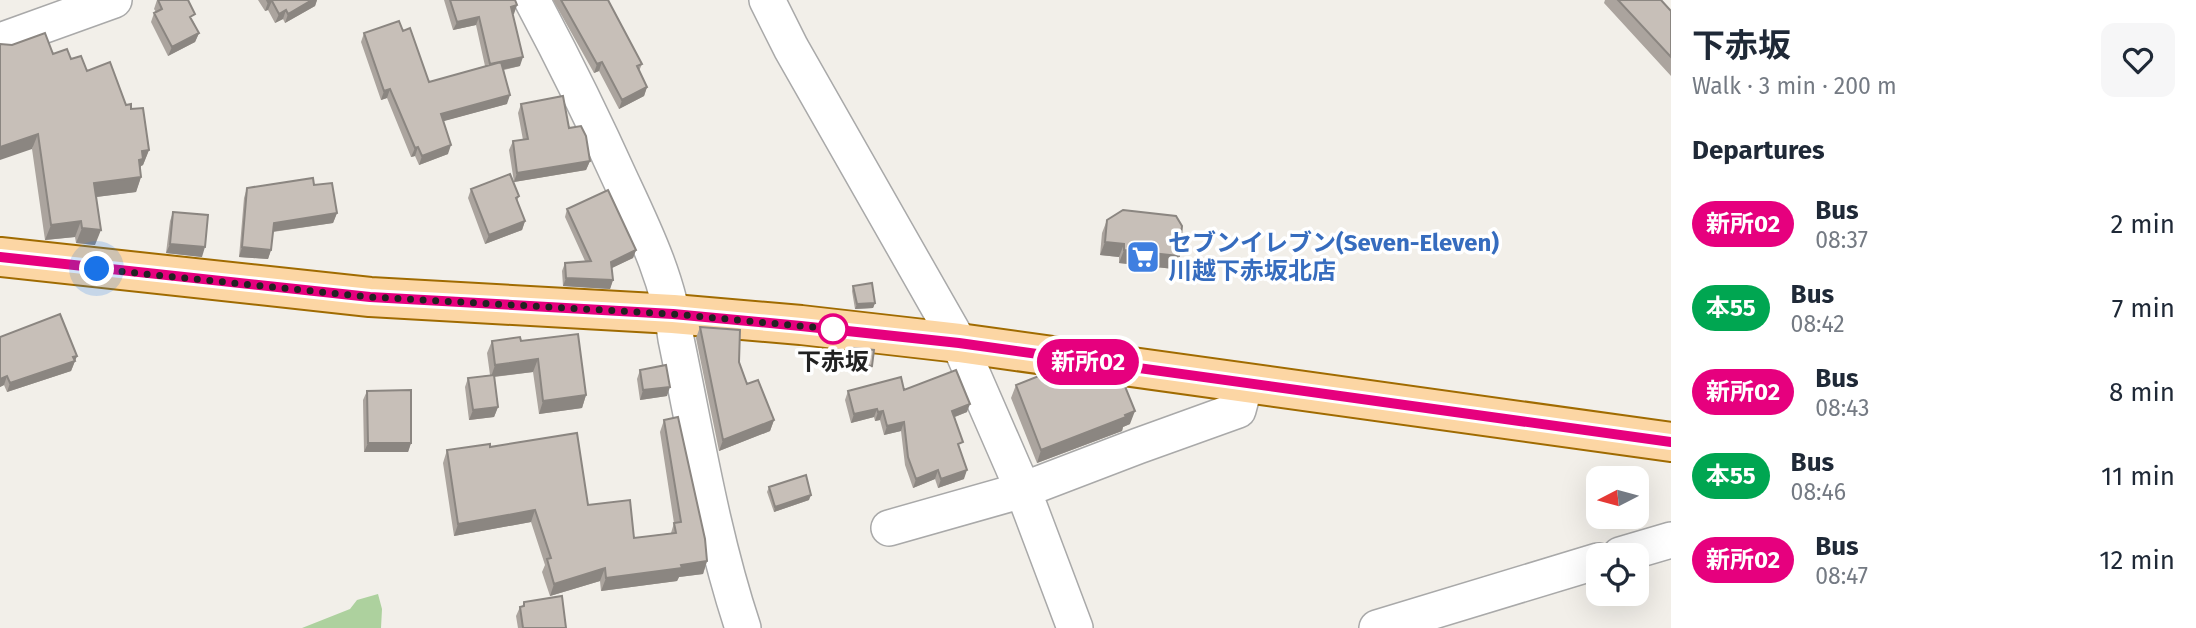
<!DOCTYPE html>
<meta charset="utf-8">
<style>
body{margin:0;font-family:"Fira Sans","Noto Sans JP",sans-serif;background:#f6f6f7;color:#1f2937;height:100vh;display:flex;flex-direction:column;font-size:26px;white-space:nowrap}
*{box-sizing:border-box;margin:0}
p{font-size:23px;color:#747a83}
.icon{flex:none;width:38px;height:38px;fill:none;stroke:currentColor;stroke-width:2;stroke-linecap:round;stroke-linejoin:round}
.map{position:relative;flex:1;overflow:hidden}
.drawer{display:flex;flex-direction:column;background:#fff;width:525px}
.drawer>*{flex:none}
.badge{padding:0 14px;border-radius:23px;font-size:24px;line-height:46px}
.needle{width:46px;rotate:264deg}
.buttons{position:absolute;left:1586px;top:466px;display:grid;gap:14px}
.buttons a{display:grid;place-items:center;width:63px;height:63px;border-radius:14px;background:#fff;box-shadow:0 7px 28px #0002;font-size:35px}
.you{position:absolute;width:35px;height:35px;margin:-18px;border:5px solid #fff;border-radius:50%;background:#1a73e8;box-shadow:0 0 0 10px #1a73e833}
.map>.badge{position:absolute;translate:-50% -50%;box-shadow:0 0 0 4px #fff}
h2{padding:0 21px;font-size:26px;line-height:63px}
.round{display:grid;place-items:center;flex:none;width:74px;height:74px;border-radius:14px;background:#f6f6f7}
.headline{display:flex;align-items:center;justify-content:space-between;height:119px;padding:0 21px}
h1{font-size:33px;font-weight:700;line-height:52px}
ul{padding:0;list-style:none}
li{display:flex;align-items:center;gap:21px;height:84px;padding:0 21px}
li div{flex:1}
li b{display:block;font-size:26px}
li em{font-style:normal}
li .badge{min-width:77px;font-weight:700;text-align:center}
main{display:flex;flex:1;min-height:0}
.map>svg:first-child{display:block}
.forest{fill:#add19e}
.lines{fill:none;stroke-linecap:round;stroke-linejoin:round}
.minor-casing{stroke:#a9a9a9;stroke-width:38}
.major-casing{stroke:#a06b00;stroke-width:42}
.minor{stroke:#fff;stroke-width:35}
.major{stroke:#fcd6a4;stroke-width:38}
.wall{fill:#aba49e}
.shaded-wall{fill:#8b8681}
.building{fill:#c7bfb8;stroke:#8b8681;stroke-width:2}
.line-casing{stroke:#fff;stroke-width:16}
.line{stroke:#e6007e;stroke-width:10}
.walk{stroke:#222;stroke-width:7;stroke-dasharray:0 12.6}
.stop-dot{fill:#fff;stroke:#e6007e;stroke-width:3.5}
.labels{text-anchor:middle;stroke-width:7;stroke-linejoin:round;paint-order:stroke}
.shop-label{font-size:24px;font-weight:bold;fill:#366cbe;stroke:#fff;text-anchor:start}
.stop-label{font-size:24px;font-weight:bold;fill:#222;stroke:#fff}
</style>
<main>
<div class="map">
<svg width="1671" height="628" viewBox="0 0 1671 628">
<rect width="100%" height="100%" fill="#f2efe9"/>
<path class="forest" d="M378,594L382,609L381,628H302L350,609L357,600Z"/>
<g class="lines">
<defs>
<path id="minor" d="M532,0C564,60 594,121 622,183C645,232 670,284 676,339C696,435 712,535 743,628
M767,0L791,48L959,343L1023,490L1075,628
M0,41L114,0
M889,528L1023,490L1138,446L1238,410L1245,384
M1620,555L1671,540
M1377,628L1598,561"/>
<path id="major" d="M0,257L370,297L673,314L801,325L959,343L1671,442"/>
</defs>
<use href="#minor" class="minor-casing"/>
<use href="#major" class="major-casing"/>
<use href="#minor" class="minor"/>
<use href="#major" class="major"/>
</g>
<path class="wall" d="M157,0L193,21L199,33L195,42L168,56L151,22L154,13L156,12L154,9Z
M258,0H317L315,6L285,23L283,19L275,23L268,10L265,11Z
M444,0H515L517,5L513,14L520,66L504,70L507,104L443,121L448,154L419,165L415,156L411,157L387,98L381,100L361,42L364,33L403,31L429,82L485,66L476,25L453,30Z
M553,0H608L642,64L639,71L647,87L644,96L619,109L599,71L594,73Z
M1605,0H1661L1671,11V76L1604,3Z
M53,54L71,59L87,71L126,105L131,109L149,150L143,165L141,166L140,168L141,177L136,192L96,197L95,245L76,243L75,237L45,240L32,149Z
M521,104L569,128L590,161L586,170L514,182L509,150L513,141L523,140L518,113Z
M314,185L337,213L333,223L273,232L271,250L268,259L239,257L244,198L247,188Z
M471,189L519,196L517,201L525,221L522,230L485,244L468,198Z
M567,209L636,250L633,258L611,268L613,280L610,289L563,286L562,271L565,263L585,261L565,217Z
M173,212L202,257L166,253L170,221Z
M1107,220L1174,269L1119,263V257L1100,255L1102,233Z
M853,286L875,303L873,308L855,309L852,291Z
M700,327L739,362L747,384L774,420L770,431L719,451L696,338Z
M0,337L77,356L71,371L7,392L4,385L0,387Z
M492,341H521L586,395L582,408L539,414L533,372L494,377L498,407L494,417L469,420L465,387L468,378L490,375L487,353Z
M640,370L667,396L640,400L637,379Z
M1076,378L1130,424L1123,427L1122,431L1037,463L1011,398L1016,385Z
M904,390L967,412L955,417L964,479L938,488L935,479L913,488L905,465L901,431L884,435L880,420L875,421L874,417L851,423L845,400L848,391Z
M367,391L411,443L408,452H364L363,400Z
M664,420L707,561L703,574L679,577L677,581L601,591L600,581L550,596L542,572L545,565L531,522L454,536L443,463L447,450L490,447L588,505L634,538L671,533L674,523L660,432Z
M769,487L809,500L774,512L767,492Z
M524,602L566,628H518L516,616L520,607H522Z"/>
<path class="shaded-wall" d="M312,0H317L315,6L285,23L288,14Z
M272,1L268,10L265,11L268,2Z
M517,5L514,14L508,16L511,7Z
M286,10L283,19L275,23L279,14Z
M479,17L476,25L453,30L457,22Z
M199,33L195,42L168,56L172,47Z
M523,57L520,66L487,73L490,64Z
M602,62L599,71L594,73L597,64Z
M647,87L644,96L619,109L622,100Z
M390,89L387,98L381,100L384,91Z
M510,95L507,104L437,123L441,114Z
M38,134L32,149L0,160V147Z
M451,145L448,154L419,165L422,156Z
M418,147L415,156L411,157L415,148Z
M149,150L143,165L141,166L138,175L133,176L142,151Z
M590,161L586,170L514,182L517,173Z
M141,177L136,192L88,198L94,183Z
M337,213L333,223L270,232L274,223Z
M81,221L75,237L45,240L51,225Z
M525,221L522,230L485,244L489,235Z
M82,228L101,230L95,245L76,243Z
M1105,242L1124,244L1119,257L1100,255Z
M170,244L205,247L202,257L166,253Z
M242,247L271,250L268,259L239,257Z
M636,250L633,258L608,270L611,262Z
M1124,250L1179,256L1174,269L1119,263Z
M566,278L613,280L610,289L563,286Z
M875,303L873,308L855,309L857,304Z
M77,356L71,371L7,392L10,383Z
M538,359L533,372L491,377L495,365Z
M851,363L872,366L870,371L849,368Z
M7,376L4,385L0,387V379Z
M670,387L667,396L640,400L643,390Z
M586,395L582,408L539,414L543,401Z
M970,404L967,412L949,419L952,411Z
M498,407L494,417L469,420L473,410Z
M877,409L874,417L851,423L854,414Z
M883,411L880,420L875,421L878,412Z
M1135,411L1130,424L1123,427L1122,431L1037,463L1041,450Z
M774,420L770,431L719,451L723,440Z
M904,422L901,431L884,435L887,426Z
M368,443H411L408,452H364Z
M938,470L935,479L913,488L916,479Z
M967,470L964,479L938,488L941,479Z
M811,495L809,500L774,512L775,507Z
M535,510L531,522L454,536L458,524Z
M707,561L703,574L679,577L677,581L601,591L606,578Z
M605,568L600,581L550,596L554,584Z"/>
<path class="building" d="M158,0H188L195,14L190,17L199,33L172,47L154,13L162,9Z
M267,0H312L288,14L286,10L279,14L272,1L268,2Z
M450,0H515L517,5L511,7L523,57L490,64L479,17L457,22Z
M561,0H608L642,64L637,66L647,87L622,100L602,62L597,64Z
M1618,0H1661L1671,11V57Z
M399,21L403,31L410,28L429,82L501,62L510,95L441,114L451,145L422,156L418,147L415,148L390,89L384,91L364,33Z
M45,33L53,54L67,49L71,59L81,56L87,71L110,62L126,105L131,104V109L143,108L149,150L142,151L143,159L139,160L141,177L94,183L101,230L82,228L81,221L51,225L38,134L0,147V44L12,45Z
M563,96L569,128L581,126L586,136L590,161L517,173L513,141L528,139L521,104Z
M510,174L519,196L516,198L525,221L489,235L471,189Z
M313,178L314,185L332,183L337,213L274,223L271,250L242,247L247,188Z
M608,190L636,250L611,262L613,280L566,278L565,263L591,261L567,209Z
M1123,210L1176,216L1182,226L1179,256L1124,250V244L1105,242L1107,220Z
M173,212L208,215L205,247L170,244Z
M872,283L875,303L857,304L853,286Z
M60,314L77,356L73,357L75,361L10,383L7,376L0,379V337Z
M700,327L740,330L739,362L747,384L758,380L774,420L723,440Z
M578,334L586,395L543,401L538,359L495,365L492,341L520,337L521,341Z
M853,348L874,350L872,366L851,363Z
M666,365L670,387L643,390L640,370Z
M1064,366L1072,367L1076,378L1095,370L1122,379L1135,411L1125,415L1126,417L1041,450L1016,385Z
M956,370L970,404L952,411L963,442L958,444L967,470L941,479L938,470L916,479L908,457L904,422L887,426L883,411L878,412L877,409L854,414L848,391L901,377L904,390Z
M494,375L498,407L473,410L468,378Z
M411,390V443H368L367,391Z
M678,417L705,539L707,561L681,565L682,568L606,578L605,568L554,584L547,559L551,558L535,510L458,524L447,450L490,444V447L577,433L588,505L630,500L634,538L676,533L674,523L681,522L664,420Z
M806,475L811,495L775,507L769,487Z
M562,596L566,628H523L520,607L524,606V602Z"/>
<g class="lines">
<defs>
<path id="line" d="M0,257L370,297L673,314L801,326L959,343L1671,442"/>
</defs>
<use href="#line" class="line-casing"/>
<use href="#line" class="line"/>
<path class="walk" d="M97,269L370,297L673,314L833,329"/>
</g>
<defs>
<symbol id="supermarket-square" viewBox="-11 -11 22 22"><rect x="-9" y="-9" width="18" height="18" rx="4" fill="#3f7fe0" stroke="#fff"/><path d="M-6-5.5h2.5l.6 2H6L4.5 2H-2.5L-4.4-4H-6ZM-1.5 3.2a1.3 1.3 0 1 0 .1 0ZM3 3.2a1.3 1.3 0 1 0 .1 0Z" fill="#fff"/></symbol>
</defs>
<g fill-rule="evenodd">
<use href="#supermarket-square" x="1124" y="238" width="38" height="38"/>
</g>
<circle class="stop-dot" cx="833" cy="329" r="14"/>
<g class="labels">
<g class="shop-label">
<text x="1168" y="251">セブンイレブン(Seven-Eleven)<tspan x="1168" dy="28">川越下赤坂北店</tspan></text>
</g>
<g class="stop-label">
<text x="833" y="370">下赤坂</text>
</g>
</g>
</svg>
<div class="buttons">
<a><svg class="needle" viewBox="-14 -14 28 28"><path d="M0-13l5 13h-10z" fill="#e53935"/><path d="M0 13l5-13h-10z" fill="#747a83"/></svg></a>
<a><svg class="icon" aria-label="locate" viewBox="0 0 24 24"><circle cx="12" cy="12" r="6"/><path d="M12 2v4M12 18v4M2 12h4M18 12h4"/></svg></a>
</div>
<div class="you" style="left:97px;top:269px"></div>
<b class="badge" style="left:1088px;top:362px;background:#e6007e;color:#fff">新所02</b>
</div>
<section class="drawer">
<div class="headline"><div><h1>下赤坂</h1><p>Walk · 3 min · 200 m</p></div><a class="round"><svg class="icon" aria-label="heart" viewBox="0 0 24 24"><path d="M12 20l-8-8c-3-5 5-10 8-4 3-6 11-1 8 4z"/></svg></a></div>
<h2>Departures</h2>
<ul>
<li><span class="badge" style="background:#e6007e;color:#fff">新所02</span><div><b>Bus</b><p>08:37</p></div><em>2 min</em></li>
<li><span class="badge" style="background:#00a651;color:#fff">本55</span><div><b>Bus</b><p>08:42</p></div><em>7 min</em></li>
<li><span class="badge" style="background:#e6007e;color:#fff">新所02</span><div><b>Bus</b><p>08:43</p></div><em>8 min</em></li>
<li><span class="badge" style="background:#00a651;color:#fff">本55</span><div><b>Bus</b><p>08:46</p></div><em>11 min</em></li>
<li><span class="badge" style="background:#e6007e;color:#fff">新所02</span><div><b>Bus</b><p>08:47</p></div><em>12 min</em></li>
</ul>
</section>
</main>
